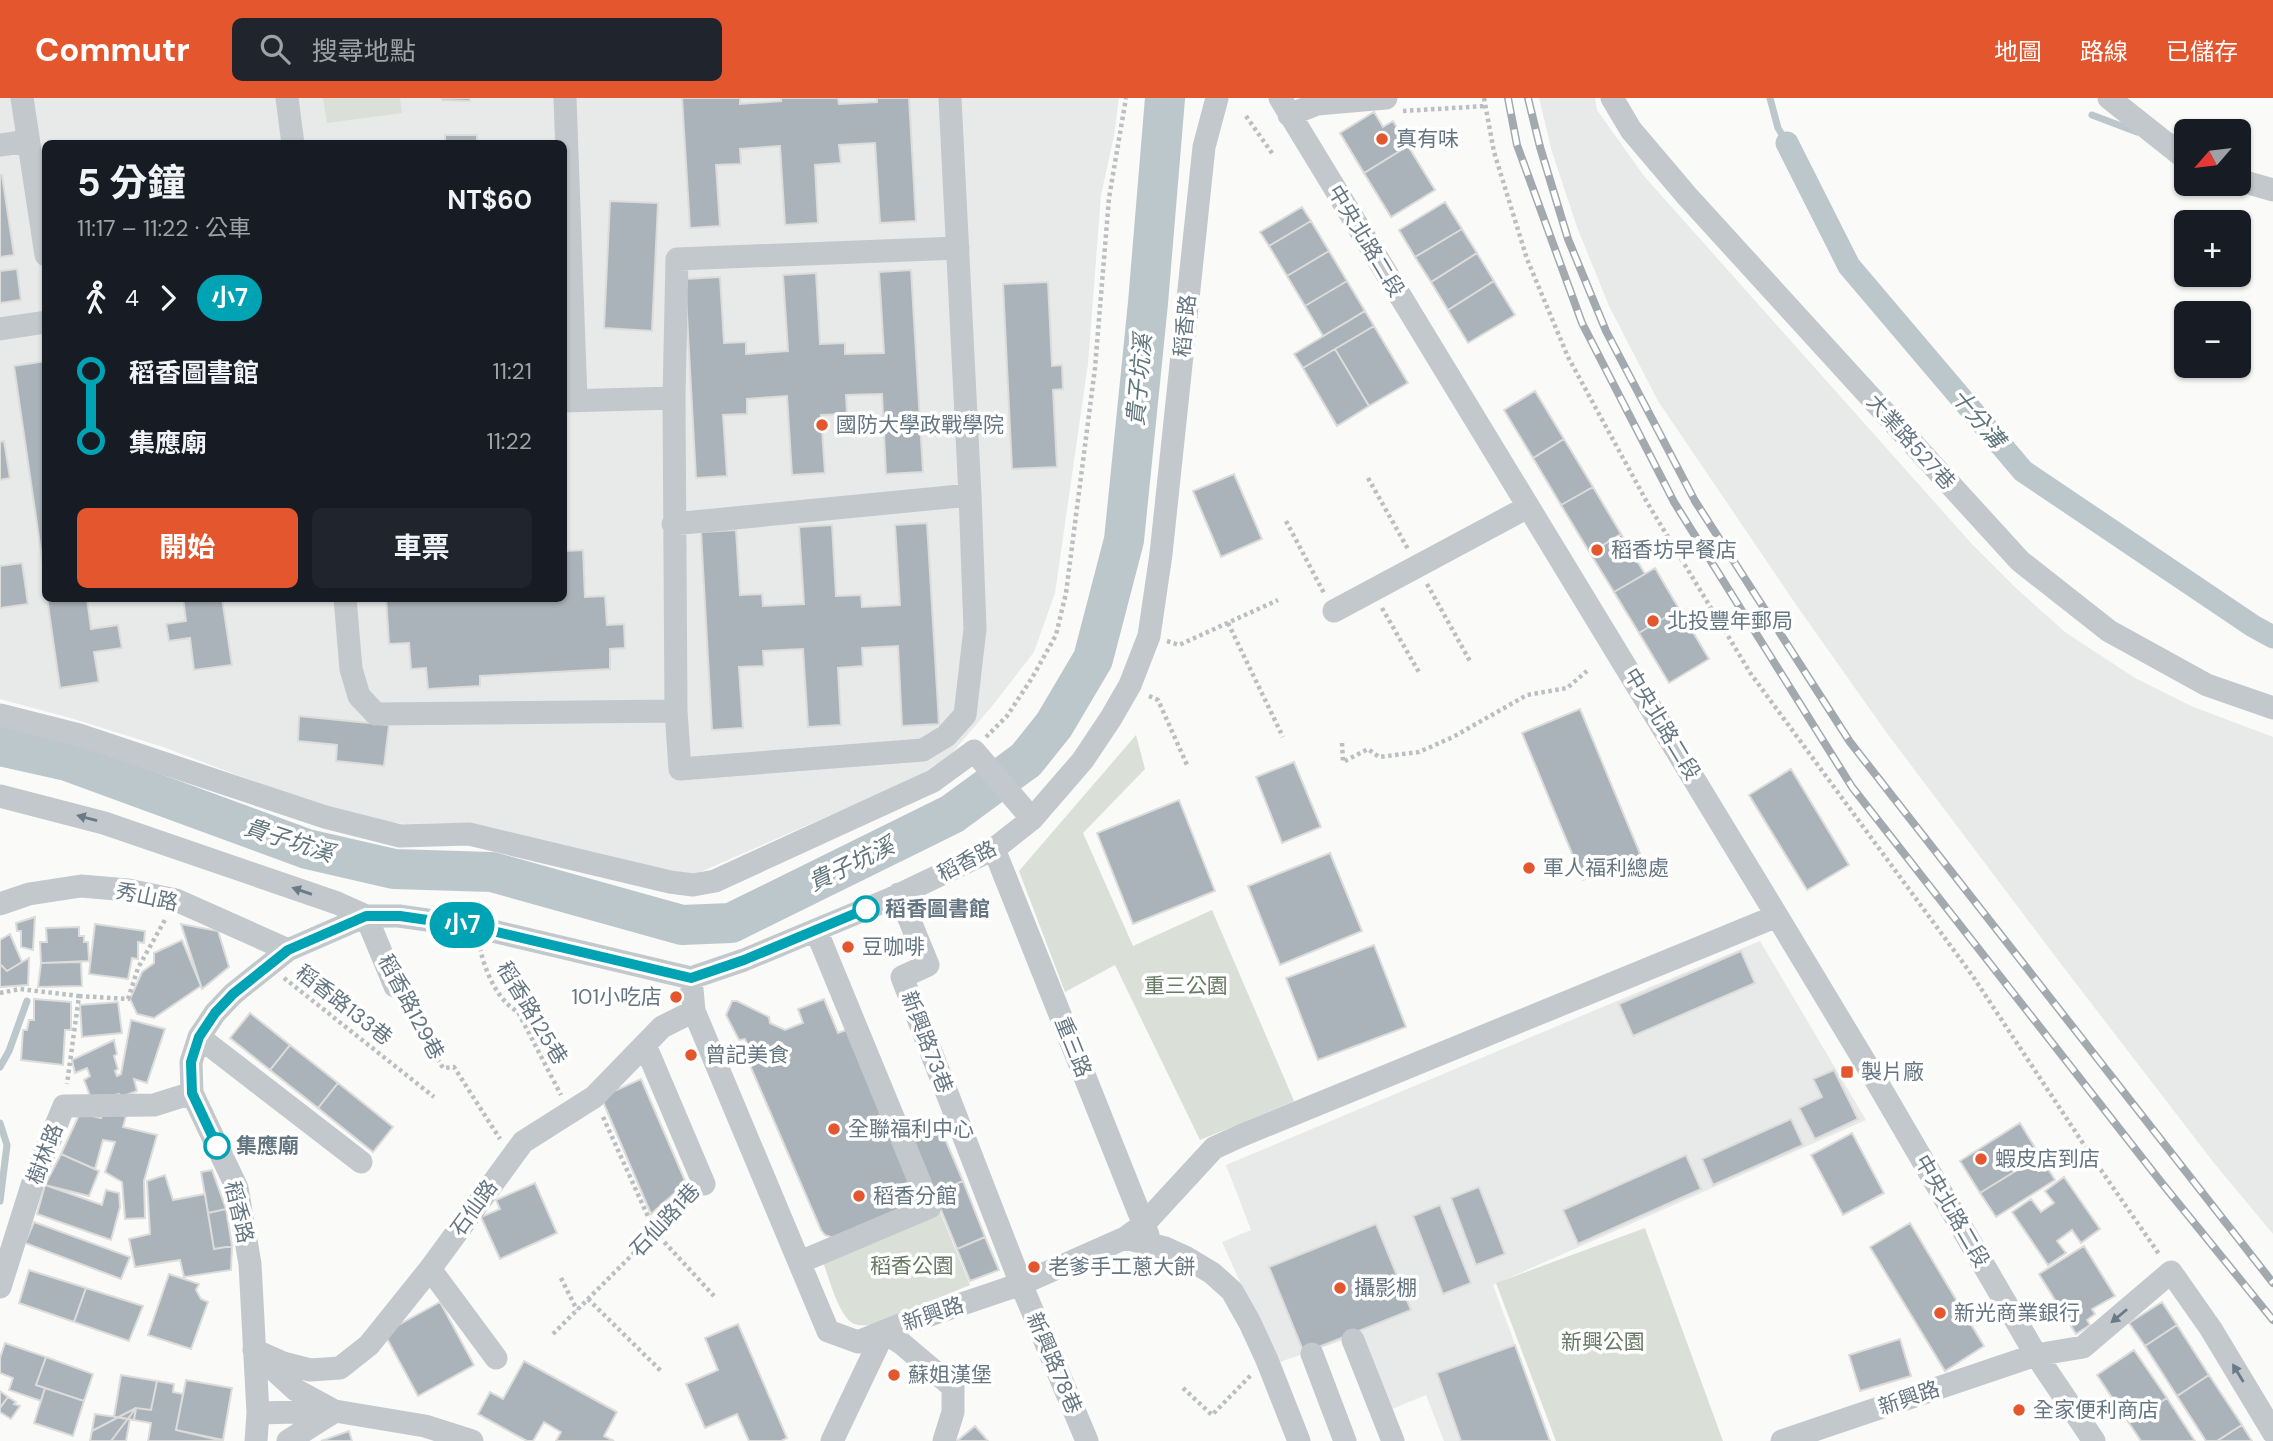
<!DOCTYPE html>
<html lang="zh-TW">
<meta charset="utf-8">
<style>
body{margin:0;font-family:"DM Sans","Noto Sans TC",sans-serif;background:#20242c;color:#f1f3f6;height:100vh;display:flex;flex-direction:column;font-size:26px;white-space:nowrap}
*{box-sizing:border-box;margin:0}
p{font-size:23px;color:#9ea1a6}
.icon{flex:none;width:38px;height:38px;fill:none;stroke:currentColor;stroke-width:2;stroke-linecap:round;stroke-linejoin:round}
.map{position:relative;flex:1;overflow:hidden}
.side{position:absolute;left:42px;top:42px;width:525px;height:462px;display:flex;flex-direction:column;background:#171b24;border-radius:10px;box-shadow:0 2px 5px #0004}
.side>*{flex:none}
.badge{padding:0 14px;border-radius:23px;font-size:24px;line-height:46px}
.needle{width:46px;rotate:242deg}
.buttons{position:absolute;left:2174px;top:21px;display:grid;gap:14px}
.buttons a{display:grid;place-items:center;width:77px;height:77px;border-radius:10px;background:#171b24;box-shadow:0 2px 5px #0004;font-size:35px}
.map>.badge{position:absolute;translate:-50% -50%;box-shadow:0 0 0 4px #fff}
.legs{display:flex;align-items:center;gap:10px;height:77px;padding:0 35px;font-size:23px}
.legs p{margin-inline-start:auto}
.overview{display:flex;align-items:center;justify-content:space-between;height:119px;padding:0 35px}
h1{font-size:38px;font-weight:700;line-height:52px}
.primary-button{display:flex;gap:14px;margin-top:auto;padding:14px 35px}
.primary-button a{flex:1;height:80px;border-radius:10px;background:#e4572e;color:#fff;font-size:28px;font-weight:700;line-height:80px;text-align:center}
.primary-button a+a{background:#20242c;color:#f1f3f6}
ul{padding:0 35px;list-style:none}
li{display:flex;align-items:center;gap:24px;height:70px;font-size:26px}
li i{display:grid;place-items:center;width:10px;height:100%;margin:0 9px;background:currentColor}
li i::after{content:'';width:18px;height:18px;margin:-9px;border:5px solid;border-radius:50%;background:#171b24}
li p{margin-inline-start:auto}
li:first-child i{background:linear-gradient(#0000 50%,currentColor 0)}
li:last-child i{background:linear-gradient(currentColor 50%,#0000 0)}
header{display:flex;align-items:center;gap:42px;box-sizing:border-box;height:98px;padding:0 35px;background:#e4572e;color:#fff}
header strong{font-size:33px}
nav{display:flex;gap:38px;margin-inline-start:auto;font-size:24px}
.search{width:490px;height:63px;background:#20242c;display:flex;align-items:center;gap:18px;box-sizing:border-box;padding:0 24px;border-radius:10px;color:#9ea1a6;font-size:26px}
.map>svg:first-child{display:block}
.built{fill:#e8e9e9;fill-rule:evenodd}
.green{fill:#dadfd7}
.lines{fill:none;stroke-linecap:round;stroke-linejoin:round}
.stream{stroke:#bbc7cb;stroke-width:7}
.canal{stroke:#bbc7cb;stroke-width:23}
.river{stroke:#bbc7cb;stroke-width:40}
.building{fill:#aab3b9;stroke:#dcdcda;stroke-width:2}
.path{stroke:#bbbfc2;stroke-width:4.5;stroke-dasharray:3.5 3.5;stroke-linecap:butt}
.minor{stroke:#c3c8cc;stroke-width:23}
.rail-casing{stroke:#a2aab0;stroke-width:8}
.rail{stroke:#fff;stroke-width:5;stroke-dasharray:16;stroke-linecap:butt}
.oneway{fill:#6a7a87}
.line-1-casing{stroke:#fff;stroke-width:16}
.line-1{stroke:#00a3b4;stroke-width:10}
.poi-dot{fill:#e4572e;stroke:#fff;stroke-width:2.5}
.stop-1-dot{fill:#fff;stroke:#00a3b4;stroke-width:3.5}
.labels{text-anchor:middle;stroke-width:7;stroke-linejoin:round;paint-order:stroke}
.poi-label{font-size:21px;fill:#657683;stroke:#fff;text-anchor:start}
.street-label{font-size:21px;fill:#657683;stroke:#fff}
.stop-label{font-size:21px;font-weight:bold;fill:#657683;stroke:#fff;text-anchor:start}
.park-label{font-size:21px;fill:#687a64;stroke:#fff}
.water-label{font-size:23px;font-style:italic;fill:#60757c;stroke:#fff}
</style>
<header>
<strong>Commutr</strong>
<div class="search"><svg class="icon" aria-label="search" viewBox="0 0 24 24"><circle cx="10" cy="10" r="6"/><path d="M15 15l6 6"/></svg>搜尋地點</div>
<nav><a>地圖</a><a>路線</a><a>已儲存</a></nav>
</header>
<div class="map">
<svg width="2273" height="1343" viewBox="0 0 2273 1343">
<rect width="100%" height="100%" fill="#fafaf8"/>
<path class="built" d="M0,0H1119L1114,38L1101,97L1088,266L1055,495L1034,554L993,607L952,655L918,679L698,775L680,776L599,755L460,725L404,726L359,720L298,700L163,649L74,621L0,601ZM46,46H564V500H46Z
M1539,0H1595L1597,12L1644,78L1971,445L2017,491L2065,534L2135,580L2191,608L2273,639V1136L2214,1065L2061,866L1886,634L1797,508L1658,303L1609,208L1577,129L1552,54Z
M1760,843L1866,1022L1493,1187L1551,1343H1444L1426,1297L1390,1312L1361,1236L1277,1265L1222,1144L1251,1132L1226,1067Z"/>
<path class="green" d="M323,0H400L402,15L327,25Z
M1136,637L1145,671L1083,735L1133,848L1212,812L1294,1003L1200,1042L1115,867L1065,894L1019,773Z
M940,1114L970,1187L872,1227C866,1227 860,1228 854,1226C839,1219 829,1180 823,1164Z
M1645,1130L1723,1343H1556L1496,1185Z"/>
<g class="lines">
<path class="stream" d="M1770,0L1778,30L1787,45
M2092,17L2137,34
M2170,39L2186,41
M948,718L952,725H956
M0,969L9,953L27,903
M0,1025L7,1047L0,1103"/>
<path class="canal" d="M1787,45L1849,168L2023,373L2253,528L2273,539"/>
<path class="river" d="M0,648L67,663L307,751L394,771L492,774L682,827L731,825L952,716L1026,662L1054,627L1093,561L1124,442L1148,205L1165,0"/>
</g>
<path class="building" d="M442,0H470V3L442,2Z
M682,0H740V6L781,3V0H838L839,6L877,4V0H909L916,123L880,125L875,45L839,47L841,65L815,67L818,125L785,127L780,48L740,51L741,66L716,67L720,128L690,130Z
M1374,14L1383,29L1393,23L1408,48L1364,75L1340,35Z
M445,37H477V46H445Z
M1408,48L1435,92L1391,119L1364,75Z
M0,77H2L14,157L0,159Z
M610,103L658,105L652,233L604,230Z
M1445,104L1462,131L1415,159L1399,132Z
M1302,109L1311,123L1269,148L1260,134Z
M1311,123L1329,153L1287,178L1269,148Z
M1462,131L1477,155L1431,184L1415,159Z
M1329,153L1347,183L1305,208L1287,178Z
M1477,155L1494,183L1448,212L1431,184Z
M17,171L21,202L0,205V173Z
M911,172L923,374L886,376L882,296L846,297L847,316L821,317L825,375L792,377L787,298L747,301V316L723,317L727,378L696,380L685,181L720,179L724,245L746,244V256L788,253L783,177L816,175L820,246L845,245V256L884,255L879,174Z
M1347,183L1365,213L1323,238L1305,208Z
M1494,183L1515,217L1468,245L1448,212Z
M1048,184L1052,268L1062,267L1063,291L1053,292L1057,369L1012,371L1003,186Z
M1365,213L1374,228L1303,270L1294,256Z
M1374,228L1408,285L1369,308L1335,251Z
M1335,251L1369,308L1337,328L1303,270Z
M46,263V488L14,268Z
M46,263V488L14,268Z
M1535,293L1564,341L1533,360L1504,312Z
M1564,341L1593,389L1561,407L1533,360Z
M4,343L10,380L0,382V344Z
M1234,376L1262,441L1221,459L1193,393Z
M1593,389L1621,436L1590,455L1561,407Z
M927,425L939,626L902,628L898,548L862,550L863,568L838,570L841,627L808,629L803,551L763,553L764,568L739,569L743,630L712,632L701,434L736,432L740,497L762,496L763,508L804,506L799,429L832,427L836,498L861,497L862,509L900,507L895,427Z
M564,435L565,453L583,452L585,499L605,498L607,527L624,526L625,550L610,551V571L480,578V588L428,591L426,570L411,571L409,545L389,546L386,500H564Z
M1621,436L1645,476L1614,494L1590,455Z
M22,465L28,506L0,510V468Z
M1655,470L1679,511L1639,535L1614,494Z
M47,500H87L91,531L118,527L122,550L94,554L99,584L60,590Z
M47,500H87L91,531L118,527L122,550L94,554L99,584L60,590Z
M183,500H222L232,567L194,572L190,540L169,543L166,526L186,523Z
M183,500H222L232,567L194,572L190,540L169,543L166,526L186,523Z
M1679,511L1709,561L1669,585L1639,535Z
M1580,611L1641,758L1583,782L1522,635Z
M299,618L389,627L384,668L336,663L337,647L298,643Z
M1294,664L1321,729L1282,745L1256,679Z
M1791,671L1849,767L1807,792L1749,697Z
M1179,702L1215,793L1133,826L1097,735Z
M1330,755L1362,833L1280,867L1248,788Z
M35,819L33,852L21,849V833H17L16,825Z
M95,826L145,833L144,845L138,844V861L132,860L128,881L89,876Z
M181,826L218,833L229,869L202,891Z
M79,829V838H84V844H88L89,863L41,865L40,844H47L46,830Z
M10,836L22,864L7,873L0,866V842Z
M182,842L201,888L154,920L137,916L130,901L142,874L154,865V855Z
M1374,847L1406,929L1318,962L1286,880Z
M1741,853L1755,885L1633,938L1619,906Z
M29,860L28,887L0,889V866L7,873Z
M81,864L82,888L38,889L41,865Z
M34,901L71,904V932H65L63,967L21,962L23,932H27L29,922H34Z
M824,901L838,935L849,931L920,1104L833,1140L825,1137L821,1132L746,958L752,957L745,941L739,942L726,917L732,903H737L769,919L770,925L785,932L803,925L798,911Z
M118,904L122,935L82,939L80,907Z
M250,915L290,947L270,972L230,940Z
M131,922L165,931L147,985L134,981L137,993L121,999L119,996L92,1003L84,982L90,978L87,970L75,975L72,962L114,942L117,956L114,958L118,971L115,973L117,978L121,976Z
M290,947L338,985L318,1010L270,972Z
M1834,972L1858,1021L1815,1041L1799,1010L1822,999L1813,981Z
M641,981L686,1085L651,1116L601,999Z
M338,985L393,1029L373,1054L318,1010Z
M103,1013L126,1018L123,1029L157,1037L144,1083L145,1120L125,1121L122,1084L105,1074L115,1044L103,1042L95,1071L61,1056L80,1015L101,1020Z
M1791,1021L1803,1047L1713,1087L1702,1061Z
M2020,1025L2040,1058L1980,1095L1960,1063Z
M939,1027L963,1083L934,1095L911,1038Z
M1852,1035L1884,1095L1843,1117L1811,1057Z
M61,1056L99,1073L89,1098L45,1087Z
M1686,1057L1701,1091L1578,1146L1563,1112Z
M2040,1058L2055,1082L1996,1119L1980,1095Z
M212,1072L226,1111L208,1115L201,1074Z
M165,1077L173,1102L205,1096L214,1151L232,1148L231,1172L184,1179L180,1162L135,1169L129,1141L150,1136L147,1083Z
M2064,1079L2100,1131L2081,1145L2072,1132L2057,1143L2066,1155L2048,1167L2012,1114L2031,1101L2041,1114L2054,1105L2045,1093Z
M963,1083L985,1139L957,1151L934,1095Z
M535,1085L557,1135L500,1161L481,1119L500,1111L496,1102Z
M45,1087L102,1107L106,1092L119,1095L120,1109L111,1142L37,1116Z
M1479,1089L1505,1156L1476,1167L1451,1100Z
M1440,1107L1471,1185L1443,1196L1413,1118Z
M226,1111L232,1148L214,1151L208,1115Z
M34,1124L130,1159L121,1181L25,1145Z
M1910,1125L1984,1248L1945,1273L1870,1149Z
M1376,1126L1411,1212L1304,1255L1269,1169Z
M985,1139L999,1172L970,1183L957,1151Z
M2084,1148L2115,1198L2092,1211L2095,1216L2087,1222L2090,1227L2076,1236L2039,1176Z
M29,1172L86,1190L74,1224L19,1205Z
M169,1176L199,1186L196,1192L201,1201L208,1204L191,1251L148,1237Z
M86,1190L143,1208L129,1243L74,1224Z
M440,1204L474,1267L418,1298L384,1235Z
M2162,1204L2177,1227L2145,1248L2129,1225Z
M738,1226L787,1340L781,1343H749L737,1316L705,1330L686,1286L718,1272L705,1240Z
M2177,1227L2209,1277L2177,1298L2145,1248Z
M1900,1241L1911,1278L1860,1293L1849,1257Z
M5,1245L46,1259L36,1287L45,1290L41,1303L9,1292L13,1280L0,1275V1260Z
M1515,1247L1550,1343H1461L1437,1275Z
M2134,1252L2167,1300L2129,1325L2097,1277Z
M46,1259L93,1276L84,1303L36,1287Z
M524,1263L617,1314L604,1338L614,1343H556L561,1334L544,1324L533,1343H527L478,1316L490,1294L503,1301Z
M121,1277L157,1283L151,1312L136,1310L134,1322L114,1319Z
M2209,1277L2242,1327L2217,1343H2206L2177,1298Z
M186,1282L232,1290L223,1342L176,1332Z
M157,1283L174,1286L173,1294L183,1296L176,1332L223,1343H148L151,1325L134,1322L136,1310L151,1312Z
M45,1290L84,1303L73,1338L34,1325Z
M0,1293L8,1299L1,1308H0Z
M8,1299L16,1304L14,1306L20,1308L11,1321L0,1314V1310Z
M2167,1300L2195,1343H2141L2129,1325Z
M136,1310L111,1343H90L92,1333Z
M95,1316L130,1321L126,1343H90Z
M2242,1327L2252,1343H2217Z
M975,1328L988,1343H957Z
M349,1333L352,1343H321Z"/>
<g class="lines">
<path class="path" d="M1484,0L1494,54L1527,161L1568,259L1648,406L1751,576L1972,877L2094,1062L2159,1156
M1403,13L1486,8
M1246,18L1274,58
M1368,380L1408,451
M1286,423L1325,497
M1427,486L1471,565
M1382,510L1420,576
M1228,525L1283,639
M1167,543L1179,547L1278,502
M1149,598L1158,602L1188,669
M986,639L1007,618L1032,580L1056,537L1066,495L1095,270L1109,100L1126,0
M1342,645L1343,664L1368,651L1379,659L1419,654L1453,639L1527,597L1567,590L1587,573
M480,850C485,873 497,902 518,914L561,997
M284,880L434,999
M0,895L20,891L79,898L67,986
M79,898L128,901L138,870L166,820
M406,906L443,970L454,969L500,1041
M603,1019L655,1134L714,1198
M561,1180L577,1212
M588,1201L661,1273
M553,1236L689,1100
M1183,1290L1212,1317L1251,1277"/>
<path class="minor" d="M22,0L46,157
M287,0L293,46
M565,0L576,302
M1280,0L1768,803L1874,979L2036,1257L2094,1343
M1612,0L1631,32L1687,98L2020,463L2109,533L2207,587L2273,610
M2109,0L2186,61
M1289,17L1317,6L1386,0
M0,47L28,43
M2238,82L2273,92
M0,231L46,224
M674,300L677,161L958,150
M564,303L674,300L676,613L680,671L923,652L946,638L965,617L975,531L970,397L950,0
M673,426L970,397
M345,500L351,571L359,598L376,616L676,613
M1334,513L1528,409
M0,617L79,637L325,719L400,738L469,736L670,784L693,787L715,783L933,683L974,653L1032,721
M0,698L104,725L337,805L366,818L395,888
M994,751L1148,1137
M899,796L928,867L902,879L1021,1186L1087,1343
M0,806L29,796L81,788L128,792L176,802L288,852
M691,880L694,913L828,1233L858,1244L900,1227L1021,1186L1125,1140L1165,1150L1187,1160L1212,1175L1232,1193L1250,1225L1267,1262L1299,1343
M199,939L361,1064
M645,947L704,1086
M1125,1140L1143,1127L1214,1050L1240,1038L1777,818
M800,1164L930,1109L816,832
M430,1171L496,1260
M0,1189L35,1078L64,1008L154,1007L192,995
M1353,1242L1393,1343
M254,1252L283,1265L310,1272L340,1270L369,1247L430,1171L523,1044L594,999L662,929L694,913
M1312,1256L1345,1343
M261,1260L296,1292L331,1311
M258,1315L335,1313L425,1328L472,1343
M256,1343L258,1315L250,1166L237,1090L192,995L191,964L199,939L215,915L233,896L288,852L366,818H399L476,829L691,880L744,862L890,801L994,751L1032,721L1083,662L1111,620L1130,587L1149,538L1161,456L1204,49L1217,0
M288,1343L332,1315
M832,1343L884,1234L901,1245L953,1289V1314L944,1343
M1782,1343L2006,1267L2036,1257L2083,1249L2171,1174L2211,1231L2273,1334"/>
<defs>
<path id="rail" d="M1508,0L1517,47L1582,225L1674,404L1852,689L2161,1084L2273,1222
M1528,0L1540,49L1568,141L1606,233L1695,403L1850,644L2273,1185"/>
</defs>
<use href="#rail" class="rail-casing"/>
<use href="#rail" class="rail"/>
</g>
<defs><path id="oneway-solid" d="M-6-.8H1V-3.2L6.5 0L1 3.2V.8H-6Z" transform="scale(1.75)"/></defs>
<g class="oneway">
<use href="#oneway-solid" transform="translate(87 720) rotate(-165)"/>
<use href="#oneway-solid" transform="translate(302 793) rotate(-161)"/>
<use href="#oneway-solid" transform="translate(2119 1218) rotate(140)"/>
<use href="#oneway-solid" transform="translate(2238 1275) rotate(-121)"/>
</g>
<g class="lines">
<defs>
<path id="line-1" d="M217,1048L192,995L191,964L199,939L215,915L233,896L288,852L366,818H400L476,829L691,880L744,862L866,811"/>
</defs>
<use href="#line-1" class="line-1-casing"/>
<use href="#line-1" class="line-1"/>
</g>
<g class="poi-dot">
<circle cx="1382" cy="41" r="7"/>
<circle cx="822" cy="327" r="7"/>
<circle cx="1597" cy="452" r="7"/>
<circle cx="1653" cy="523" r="7"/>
<circle cx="1529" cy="770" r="7"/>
<circle cx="848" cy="849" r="7"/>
<circle cx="676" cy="899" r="7"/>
<circle cx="691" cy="957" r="7"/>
<rect x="1840" y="967" width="14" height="14" rx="3.5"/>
<circle cx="834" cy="1031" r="7"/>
<circle cx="1981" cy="1061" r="7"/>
<circle cx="859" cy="1098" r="7"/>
<circle cx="1034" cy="1169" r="7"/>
<circle cx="1340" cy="1190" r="7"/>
<circle cx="1940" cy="1215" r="7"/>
<circle cx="894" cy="1277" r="7"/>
<circle cx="2019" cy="1312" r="7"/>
</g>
<g class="stop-1-dot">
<circle cx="866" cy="811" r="12"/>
<circle cx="217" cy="1048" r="12"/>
</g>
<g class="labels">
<g class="poi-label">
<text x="1396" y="48">真有味</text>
<text x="836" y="334">國防大學政戰學院</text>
<text x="1611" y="459">稻香坊早餐店</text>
<text x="1667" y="530">北投豐年郵局</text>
<text x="1543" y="777">軍人福利總處</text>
<text x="862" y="856">豆咖啡</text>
<text x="662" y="906" text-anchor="end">101小吃店</text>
<text x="705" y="964">曾記美食</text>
<text x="1861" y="981">製片廠</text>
<text x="848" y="1038">全聯福利中心</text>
<text x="1995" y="1068">蝦皮店到店</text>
<text x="873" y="1105">稻香分館</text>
<text x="1048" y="1176">老爹手工蔥大餅</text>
<text x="1354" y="1197">攝影棚</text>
<text x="1954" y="1222">新光商業銀行</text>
<text x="908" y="1284">蘇姐漢堡</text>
<text x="2033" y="1319">全家便利商店</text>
</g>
<g class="street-label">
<text transform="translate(1366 143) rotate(59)" y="7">中央北路二段</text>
<text transform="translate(1185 228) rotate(-84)" y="7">稻香路</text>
<text transform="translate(1911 344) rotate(48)" y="7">大業路527巷</text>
<text transform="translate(1662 626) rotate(59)" y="7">中央北路二段</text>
<text transform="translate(967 763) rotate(-27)" y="7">稻香路</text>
<text transform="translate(147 799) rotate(12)" y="7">秀山路</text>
<text transform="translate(344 907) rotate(38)" y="7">稻香路133巷</text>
<text transform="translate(411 909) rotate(62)" y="7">稻香路129巷</text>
<text transform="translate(532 915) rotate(59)" y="7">稻香路125巷</text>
<text transform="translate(927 944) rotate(69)" y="7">新興路73巷</text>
<text transform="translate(1073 949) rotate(68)" y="7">重三路</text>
<text transform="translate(45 1056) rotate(-69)" y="7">樹林路</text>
<text transform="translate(474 1110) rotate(-54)" y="7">石仙路</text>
<text transform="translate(1952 1113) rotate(60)" y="7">中央北路二段</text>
<text transform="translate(239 1114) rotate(77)" y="7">稻香路</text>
<text transform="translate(665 1122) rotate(-47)" y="7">石仙路1巷</text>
<text transform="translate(933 1216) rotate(-19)" y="7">新興路</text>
<text transform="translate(1054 1265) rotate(67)" y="7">新興路78巷</text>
<text transform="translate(1909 1300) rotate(-19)" y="7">新興路</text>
</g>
<g class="stop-label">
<text x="885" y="818">稻香圖書館</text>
<text x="236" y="1055">集應廟</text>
</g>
<g class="park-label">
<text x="1186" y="895">重三公園</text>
<text x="912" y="1175">稻香公園</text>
<text x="1603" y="1251">新興公園</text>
</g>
<g class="water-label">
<text transform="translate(1139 282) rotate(-85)" y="8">貴子坑溪</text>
<text transform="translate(1978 320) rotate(50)" y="8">十分溝</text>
<text transform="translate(289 742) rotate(18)" y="8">貴子坑溪</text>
<text transform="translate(851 766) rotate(-26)" y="8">貴子坑溪</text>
</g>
</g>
</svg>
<div class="buttons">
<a><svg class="needle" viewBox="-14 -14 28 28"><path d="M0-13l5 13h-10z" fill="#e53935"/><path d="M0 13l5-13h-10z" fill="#9ea1a6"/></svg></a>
<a>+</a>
<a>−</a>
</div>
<b class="badge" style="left:462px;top:827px;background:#00a3b4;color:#fff">小7</b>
<section class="side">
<div class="overview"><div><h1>5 分鐘</h1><p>11:17 – 11:22 · 公車</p></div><b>NT$60</b></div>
<div class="legs"><svg class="icon" aria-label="walk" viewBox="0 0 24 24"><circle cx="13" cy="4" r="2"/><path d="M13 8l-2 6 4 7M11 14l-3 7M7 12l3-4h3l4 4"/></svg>4<svg class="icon" aria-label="forward" viewBox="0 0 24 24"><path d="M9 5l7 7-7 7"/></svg><b class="badge" style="background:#00a3b4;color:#fff">小7</b></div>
<ul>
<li><i style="color:#00a3b4"></i><b>稻香圖書館</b><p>11:21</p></li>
<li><i style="color:#00a3b4"></i><b>集應廟</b><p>11:22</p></li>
</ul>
<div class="primary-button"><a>開始</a><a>車票</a></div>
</section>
</div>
